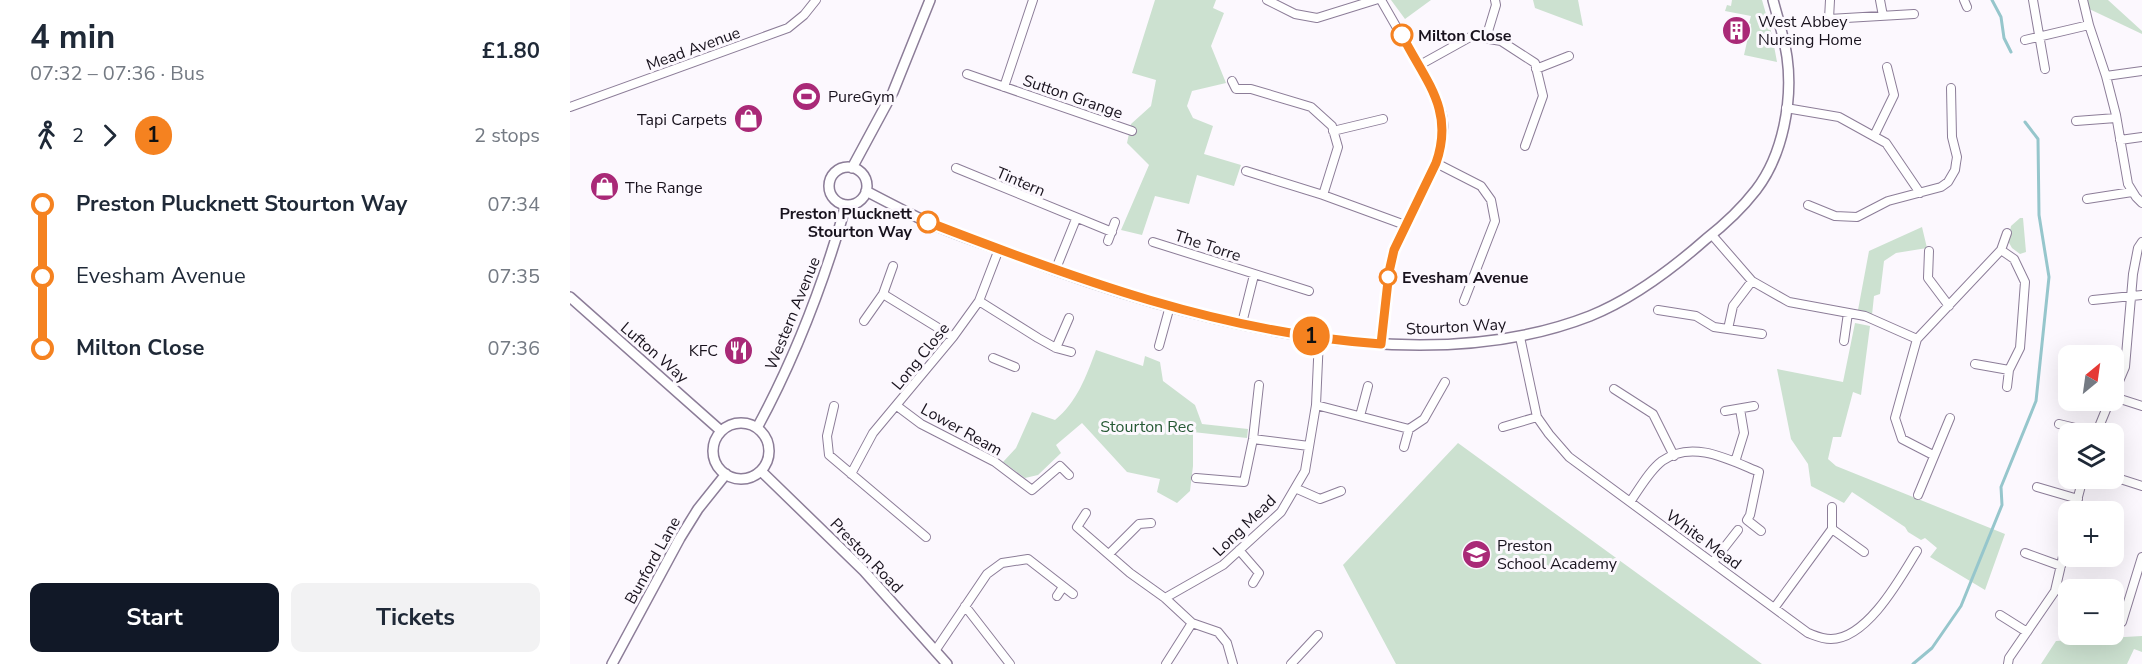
<!DOCTYPE html>
<meta charset="utf-8">
<style>
body{margin:0;font-family:"Nunito Sans",sans-serif;background:#f2f2f3;color:#1f2937;height:100vh;display:flex;flex-direction:column;font-size:22px;white-space:nowrap}
*{box-sizing:border-box;margin:0}
p{font-size:20px;color:#747a83}
.icon{flex:none;width:33px;height:33px;fill:none;stroke:currentColor;stroke-width:2;stroke-linecap:round;stroke-linejoin:round}
.map{position:relative;flex:1;overflow:hidden}
.sheet{display:flex;flex-direction:column;background:#fff;width:570px}
.sheet>*{flex:none}
.badge{padding:0 12px;border-radius:20px;font-size:21px;line-height:39px}
.needle{width:39px;rotate:29deg}
.fabs{position:absolute;left:1488px;top:345px;display:grid;gap:12px}
.fabs a{display:grid;place-items:center;width:66px;height:66px;border-radius:12px;background:#fff;box-shadow:0 6px 24px #0002;font-size:30px}
.map>.badge{position:absolute;translate:-50% -50%;box-shadow:0 0 0 3px #fff}
.legs{display:flex;align-items:center;gap:9px;height:66px;padding:0 30px;font-size:20px}
.legs p{margin-inline-start:auto}
.headline{display:flex;align-items:center;justify-content:space-between;height:102px;padding:0 30px}
h1{font-size:33px;font-weight:700;line-height:45px}
.action{display:flex;gap:12px;margin-top:auto;padding:12px 30px}
.action a{flex:1;height:69px;border-radius:12px;background:#111827;color:#fff;font-size:24px;font-weight:700;line-height:69px;text-align:center}
.action a+a{background:#f2f2f3;color:#1f2937}
ul{padding:0 30px;list-style:none}
li{display:flex;align-items:center;gap:21px;height:72px;font-size:22px}
li i{display:grid;place-items:center;width:9px;height:100%;margin:0 8px;background:currentColor}
li i::after{content:'';width:15px;height:15px;margin:-8px;border:4px solid;border-radius:50%;background:#fff}
li p{margin-inline-start:auto}
li:first-child i{background:linear-gradient(#0000 50%,currentColor 0)}
li:last-child i{background:linear-gradient(currentColor 50%,#0000 0)}
main{display:flex;flex:1;min-height:0}
.map>svg:first-child{display:block}
.green{fill:#cce1d0}
.lines{fill:none;stroke-linecap:round;stroke-linejoin:round}
.stream{stroke:#96c6cc;stroke-width:3}
.minor-casing{stroke:#8c7d98;stroke-width:10}
.tertiary-casing{stroke:#8c7d98;stroke-width:12}
.minor{stroke:#fff;stroke-width:8}
.tertiary{stroke:#fff;stroke-width:9}
.line-1-casing{stroke:#fff;stroke-width:14}
.line-1{stroke:#f58220;stroke-width:9}
.stop-1-dot{fill:#fff;stroke:#f58220;stroke-width:3}
.labels{text-anchor:middle;stroke-width:6;stroke-linejoin:round;paint-order:stroke}
.poi-label{font-size:16px;fill:#18121d;stroke:#fcf8fe;text-anchor:start}
.stop-label{font-size:16px;font-weight:bold;fill:#18121d;stroke:#fcf8fe;text-anchor:start}
.street-label{font-size:16px;fill:#18121d;stroke:#fcf8fe}
.park-label{font-size:16px;fill:#255834;stroke:#fcf8fe}
</style>
<main>
<section class="sheet">
<div class="headline"><div><h1>4 min</h1><p>07:32 – 07:36 · Bus</p></div><b>£1.80</b></div>
<div class="legs"><svg class="icon" aria-label="walk" viewBox="0 0 24 24"><circle cx="13" cy="4" r="2"/><path d="M13 8l-2 6 4 7M11 14l-3 7M7 12l3-4h3l4 4"/></svg>2<svg class="icon" aria-label="forward" viewBox="0 0 24 24"><path d="M9 5l7 7-7 7"/></svg><b class="badge" style="background:#f58220;color:#111">1</b><p>2 stops</p></div>
<ul>
<li><i style="color:#f58220"></i><b>Preston Plucknett Stourton Way</b><p>07:34</p></li>
<li><i style="color:#f58220"></i><span>Evesham Avenue</span><p>07:35</p></li>
<li><i style="color:#f58220"></i><b>Milton Close</b><p>07:36</p></li>
</ul>
<div class="action"><a>Start</a><a>Tickets</a></div>
</section>
<div class="map">
<svg width="1572" height="664" viewBox="0 0 1572 664">
<rect width="100%" height="100%" fill="#fcf8fe"/>
<path class="green" d="M585,0H646L643,8L654,13L641,46L656,83L622,91L617,106L623,118L643,126L634,154L671,165L664,186L627,175L619,204L585,196L572,235L551,230L579,165L557,143L561,124L581,106L586,80L562,73Z
M821,0H861L835,19Z
M963,0H1008L1013,26L965,8Z
M1162,0H1192L1202,35L1207,62L1174,55L1181,24L1179,23L1181,16L1155,11L1157,5L1161,6Z
M1513,0H1538L1572,31V34L1515,7Z
M1450,218H1453L1456,252L1450,254L1442,248L1438,241L1441,226Z
M1352,227L1357,248L1326,253L1314,261L1310,294L1304,296L1302,315L1288,310L1299,251Z
M1285,323L1300,326L1291,395L1283,392L1271,437H1263L1258,459L1266,466L1435,534L1415,590L1360,557L1367,548L1355,538L1351,540L1338,532L1335,527L1282,492L1274,503L1241,486L1238,464L1221,439L1207,369L1273,382Z
M526,350L573,366L575,356L590,362L593,381L625,405L632,424L678,429L677,438L623,432V466L620,491L607,503L587,492L590,479L557,472L512,423L486,445L491,453L468,475L455,478L433,462L446,448L462,412L485,420C507,402 516,377 526,350Z
M888,443L1192,664H826L773,565Z
M1572,636V652L1564,649L1557,664H1471L1486,641Z"/>
<g class="lines">
<path class="stream" d="M1422,0L1431,17L1434,38L1441,52
M1343,664L1362,648L1391,606L1432,505L1431,487L1466,401L1479,277L1469,215L1468,139L1455,122"/>
<defs>
<path id="minor" d="M697,0L725,14L747,18L805,0
M1260,0L1259,19L1344,14
M1310,0L1313,16
M1394,0L1397,7
M1463,0L1475,69
M1513,0L1519,25L1536,76L1546,115L1558,184L1566,197L1572,203
M916,38L926,5L925,0
M1455,40L1519,25
M848,66L902,36L931,41L965,63L973,96L955,146
M966,69L999,56
M397,74L562,131
M1536,76L1572,71
M662,81L666,89H681L741,107L762,126L768,147L753,195
M434,87L463,0
M0,107L218,28L234,15L246,0
M1216,108L1269,117L1316,143L1350,193
M1506,121L1546,118
M763,131L813,119
M1304,136L1324,95L1317,67
M1550,140L1572,137
M866,163L911,186L921,200L925,221L894,301
M386,168L542,232
M676,171L753,195L835,225
M1517,199L1562,192
M1238,205L1265,216L1287,217L1318,201L1371,187L1378,182L1385,170L1386,163L1387,157L1382,137L1381,88
M1142,235L1182,281L1219,302L1295,316L1347,339
M538,241L545,222
M583,242L739,291
M1431,250L1437,233
M1359,251L1358,278L1379,306
M485,271L506,219
M313,294L383,337
M1523,300L1572,295
M409,301L468,338L486,348L499,318
M1088,310L1126,316L1144,327L1192,334
M294,321L313,294L323,266
M672,323L684,275
M1158,329L1163,306L1182,281
M950,337L967,417L979,434L999,457L1238,633C1246,636 1252,639 1261,639C1297,639 1330,579 1347,551
M1274,341L1278,313
M811,344L819,272L824,250L866,163L871,148L874,128L872,114L866,96L811,0
M589,346L600,306
M486,348L501,352
M423,358L445,367
M1437,387L1439,370
M1044,389L1083,414L1104,456
M1544,393L1555,367L1563,274L1568,248L1572,242
M1544,397L1572,406
M746,405L839,429L854,419L875,382
M264,406L257,436L259,455L356,537
M327,406L351,424L425,462L462,490L490,466L499,475
M1155,411L1184,406
M790,416L798,386
M1489,424L1526,433
M933,427L967,417
M1526,434L1540,400
M683,439L739,446
M834,447L839,429
M1363,455L1332,439L1325,418L1347,339L1431,250L1444,259L1455,282L1450,348L1439,370L1405,364
M1165,462L1174,433L1170,409
M281,474L303,433L383,337L409,301L429,249
M1544,477L1572,486
M626,478L674,482L683,439L689,385
M1467,487L1508,499
M725,488L750,499L771,491
M1348,495L1380,418
M1060,502C1070,488 1079,471 1092,461C1122,439 1160,460 1189,472L1180,515L1177,520L1191,531
M1504,512L1513,478
M516,513L507,527L560,573L595,598L622,623L648,632L657,643L663,664
M1262,529L1294,552
M669,550L689,573L683,583
M1455,553L1491,566
M539,554L569,524L581,523
M1143,562L1168,530
M487,596L493,587
M595,598L653,565L711,512L735,471L746,405L749,338
M395,606L440,664
M1205,607L1262,529V507
M1430,615L1457,632
M1552,622L1572,557
M365,651L417,574L432,563L458,559L503,594
M596,664L622,623
M721,664L748,635
M1438,664L1439,658L1485,591L1498,535"/>
<path id="tertiary" d="M259 186a19 19 0 1 1 38 0a19 19 0 1 1-38 0Z
M282,168L323,92L360,0
M296,191C315,201 334,211 353,220C385,235 419,245 452,258C617,321 849,383 1020,316C1062,299 1102,269 1136,239C1154,225 1172,208 1186,190C1213,155 1223,100 1217,57C1214,37 1208,19 1203,0
M0,297L151,431
M143 451a28 28 0 1 1 56 0a28 28 0 1 1-56 0Z
M187,428C225,358 254,282 276,205
M191,471L294,571L377,664
M42,664L110,538L128,509L156,474"/>
</defs>
<use href="#minor" class="minor-casing"/>
<use href="#tertiary" class="tertiary-casing"/>
<use href="#minor" class="minor"/>
<use href="#tertiary" class="tertiary"/>
</g>
<g class="lines">
<defs>
<path id="line-1" d="M358,222C505,279 652,333 811,344L819,272L824,250L866,163C885,109 855,81 832,35"/>
</defs>
<use href="#line-1" class="line-1-casing"/>
<use href="#line-1" class="line-1"/>
</g>
<defs>
<symbol id="building-disc" viewBox="-11 -11 22 22"><circle r="9.5" fill="#a92977" stroke="#fcf8fe"/><path d="M-4-6H4V6H1V3H-1V6H-4ZM-2.5-4.3h1.7v1.8h-1.7ZM.8-4.3h1.7v1.8H.8ZM-2.5-1h1.7V.8h-1.7ZM.8-1h1.7V.8H.8Z" fill="#fff"/></symbol>
<symbol id="stadium-disc" viewBox="-11 -11 22 22"><circle r="9.5" fill="#a92977" stroke="#fcf8fe"/><path d="M0-5a6.5 5 0 1 0 0 10a6.5 5 0 1 0 0-10ZM-3.5-1.8h7v3.6h-7Z" fill="#fff"/></symbol>
<symbol id="shop-disc" viewBox="-11 -11 22 22"><circle r="9.5" fill="#a92977" stroke="#fcf8fe"/><path d="M-5-2.5h2.3a2.7 3.5 0 0 1 5.4 0H5L5.5 6h-11ZM-1.5-2.5h3a1.5 2.3 0 0 0-3 0Z" fill="#fff"/></symbol>
<symbol id="restaurant-disc" viewBox="-11 -11 22 22"><circle r="9.5" fill="#a92977" stroke="#fcf8fe"/><path d="M-5-6h1v4h1v-4h1v4h1v-4h1v5L-1.5 .5V6h-2V.5L-5-1ZM5-6V6H3V1.5H1.5Q1.5-4 5-6Z" fill="#fff"/></symbol>
<symbol id="school-disc" viewBox="-11 -11 22 22"><circle r="9.5" fill="#a92977" stroke="#fcf8fe"/><path d="M0-5L7-2L0 1L-7-2ZM-4 1L0 2.5L4 1V4Q0 6-4 4Z" fill="#fff"/></symbol>
</defs>
<g fill-rule="evenodd">
<use href="#building-disc" x="1150" y="14" width="33" height="33"/>
<use href="#stadium-disc" x="220" y="80" width="33" height="33"/>
<use href="#shop-disc" x="162" y="102" width="33" height="33"/>
<use href="#shop-disc" x="18" y="170" width="33" height="33"/>
<use href="#restaurant-disc" x="152" y="334" width="33" height="33"/>
<use href="#school-disc" x="890" y="538" width="33" height="33"/>
</g>
<g class="stop-1-dot">
<circle cx="832" cy="35" r="10"/>
<circle cx="358" cy="222" r="10"/>
<circle cx="818" cy="277" r="8"/>
</g>
<g class="labels">
<g class="poi-label">
<text x="1188" y="27">West Abbey<tspan x="1188" dy="18">Nursing Home</tspan></text>
<text x="258" y="102">PureGym</text>
<text x="157" y="125" text-anchor="end">Tapi Carpets</text>
<text x="55" y="193">The Range</text>
<text x="148" y="356" text-anchor="end">KFC</text>
<text x="927" y="551">Preston<tspan x="927" dy="18">School Academy</tspan></text>
</g>
<g class="stop-label">
<text x="848" y="41">Milton Close</text>
<text x="342" y="219" text-anchor="end">Preston Plucknett<tspan x="342" dy="18">Stourton Way</tspan></text>
<text x="832" y="283">Evesham Avenue</text>
</g>
<g class="street-label">
<text transform="translate(123 48) rotate(-20)" y="6">Mead Avenue</text>
<text transform="translate(503 96) rotate(19)" y="6">Sutton Grange</text>
<text transform="translate(451 181) rotate(23)" y="6">Tintern</text>
<text transform="translate(638 245) rotate(18)" y="6">The Torre</text>
<text transform="translate(222 313) rotate(-68)" y="6">Western Avenue</text>
<text transform="translate(886 326) rotate(-3)" y="6">Stourton Way</text>
<text transform="translate(85 352) rotate(41)" y="6">Lufton Way</text>
<text transform="translate(350 356) rotate(-51)" y="6">Long Close</text>
<text transform="translate(392 429) rotate(29)" y="6">Lower Ream</text>
<text transform="translate(674 525) rotate(-44)" y="6">Long Mead</text>
<text transform="translate(1134 539) rotate(36)" y="6">White Mead</text>
<text transform="translate(297 555) rotate(46)" y="6">Preston Road</text>
<text transform="translate(82 560) rotate(-61)" y="6">Bunford Lane</text>
</g>
<g class="park-label">
<text x="577" y="432">Stourton Rec</text>
</g>
</g>
</svg>
<div class="fabs">
<a><svg class="needle" viewBox="-14 -14 28 28"><path d="M0-13l5 13h-10z" fill="#e53935"/><path d="M0 13l5-13h-10z" fill="#747a83"/></svg></a>
<a><svg class="icon" aria-label="layers" viewBox="0 0 24 24"><path d="M12 4l9 5-9 5-9-5zM3 14l9 5 9-5"/></svg></a>
<a>+</a>
<a>−</a>
</div>
<b class="badge" style="left:741px;top:336px;background:#f58220;color:#111">1</b>
</div>
</main>
